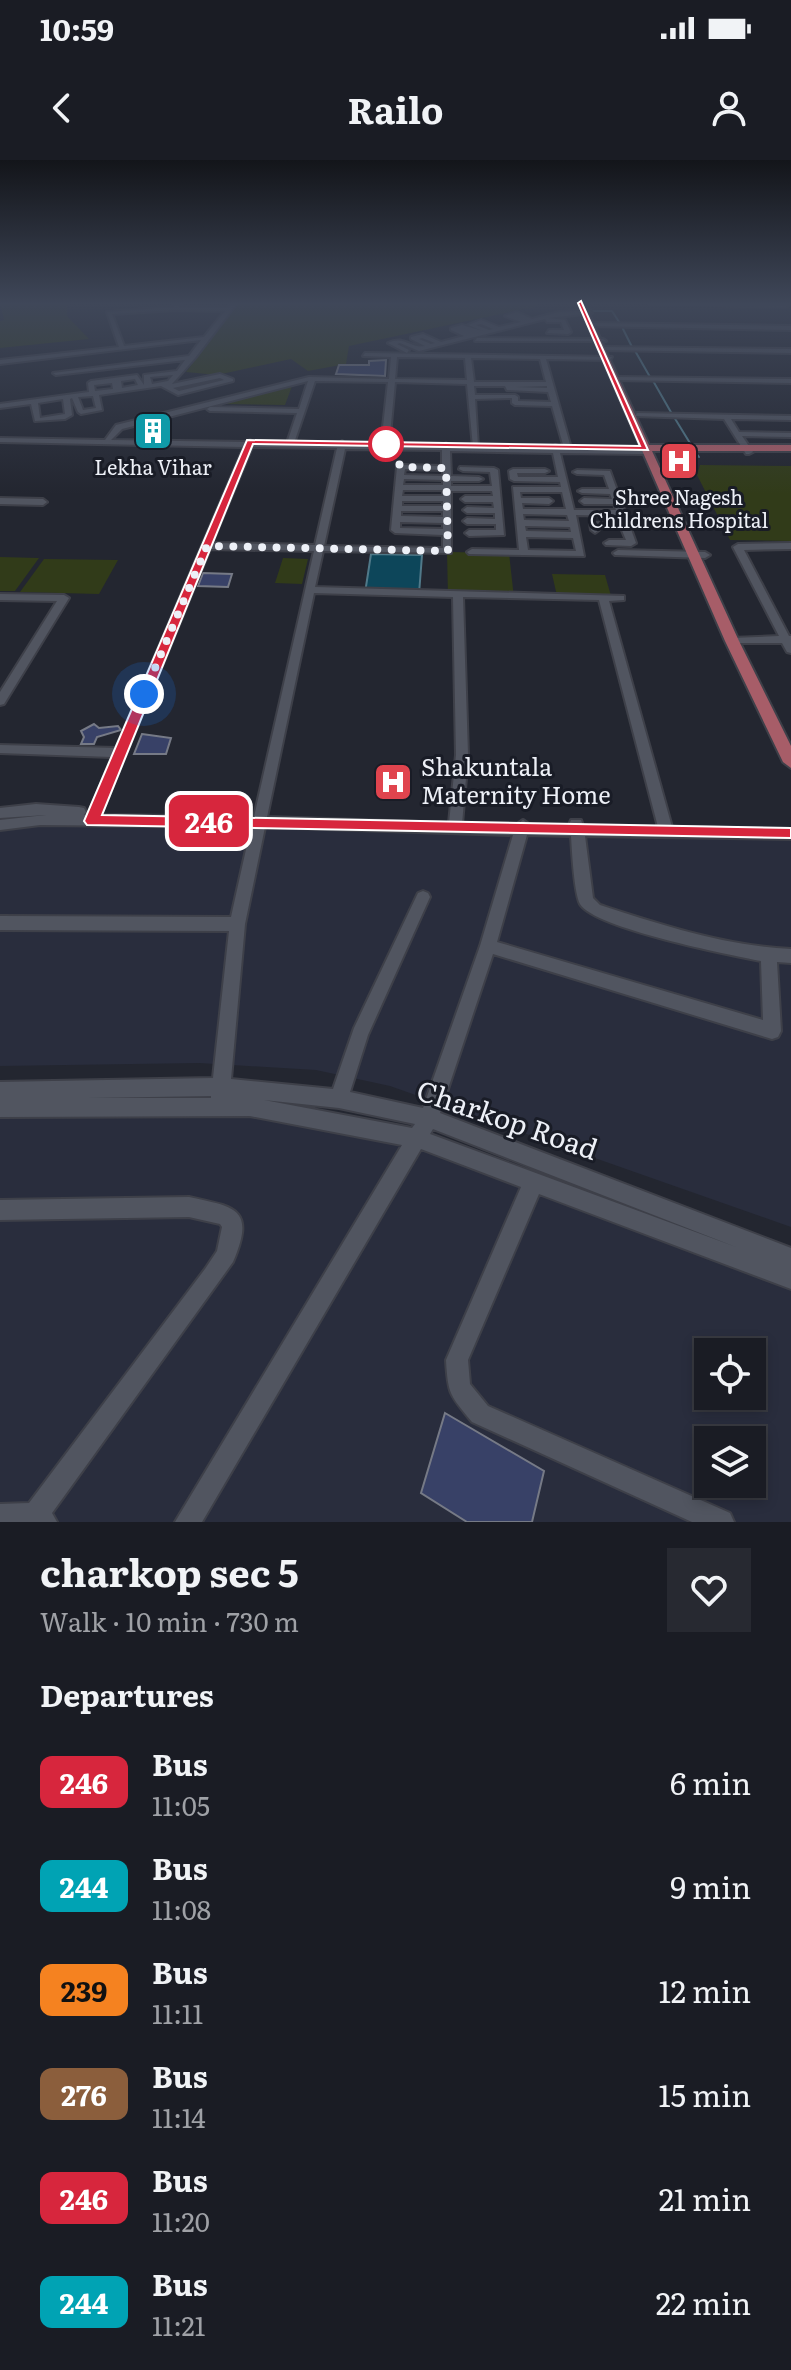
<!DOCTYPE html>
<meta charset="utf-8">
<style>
body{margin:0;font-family:Literata,serif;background:#272931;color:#f1f3f6;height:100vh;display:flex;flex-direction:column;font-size:30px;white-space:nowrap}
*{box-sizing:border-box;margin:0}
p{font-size:26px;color:#9fa1a6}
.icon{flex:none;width:44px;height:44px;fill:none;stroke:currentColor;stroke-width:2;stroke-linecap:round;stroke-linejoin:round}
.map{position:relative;height:1362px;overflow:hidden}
.details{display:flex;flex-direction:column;background:#1a1c24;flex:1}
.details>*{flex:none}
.badge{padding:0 16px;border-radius:12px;font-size:28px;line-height:52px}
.controls{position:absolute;left:694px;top:1178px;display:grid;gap:16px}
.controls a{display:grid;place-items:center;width:72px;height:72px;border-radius:0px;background:#1a1c24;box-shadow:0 4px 12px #0003,0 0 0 2px #383a41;font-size:40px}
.you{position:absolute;width:40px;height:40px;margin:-20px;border:6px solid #fff;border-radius:50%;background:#1a73e8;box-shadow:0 0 0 12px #1a73e833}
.map>.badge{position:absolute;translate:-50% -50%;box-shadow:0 0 0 4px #fff}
h2{padding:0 40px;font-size:30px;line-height:72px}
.round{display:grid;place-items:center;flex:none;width:84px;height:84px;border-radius:0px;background:#272931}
.summary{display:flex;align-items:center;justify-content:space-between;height:136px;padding:0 40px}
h1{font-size:38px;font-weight:700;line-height:60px}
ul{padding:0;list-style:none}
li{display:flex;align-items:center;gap:24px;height:104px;padding:0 40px}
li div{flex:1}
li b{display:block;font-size:30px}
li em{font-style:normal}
li .badge{min-width:88px;font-weight:700;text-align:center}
.status{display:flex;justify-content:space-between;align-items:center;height:56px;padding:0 40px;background:#1a1c24;direction:ltr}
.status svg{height:22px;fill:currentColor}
header{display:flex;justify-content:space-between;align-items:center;height:104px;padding:0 40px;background:#1a1c24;font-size:36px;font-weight:700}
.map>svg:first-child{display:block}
.built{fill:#292d3d;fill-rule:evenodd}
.green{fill:#313b19}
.water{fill:#0d465a;stroke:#507989;stroke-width:2}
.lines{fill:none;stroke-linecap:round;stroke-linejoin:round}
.stream{stroke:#507989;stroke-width:2}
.building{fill:#384167;stroke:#767a86;stroke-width:2}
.minor-casing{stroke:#3e4049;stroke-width:4}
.major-casing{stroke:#3e4049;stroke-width:4}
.minor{fill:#515560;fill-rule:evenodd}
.major{fill:#a75d68;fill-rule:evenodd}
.line{fill:#d7263d;stroke:#fff;stroke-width:2}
.walk{stroke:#edf0f7;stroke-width:8;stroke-dasharray:0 14.4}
.stop-dot{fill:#fff;stroke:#d7263d;stroke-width:4}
.labels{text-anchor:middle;stroke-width:6;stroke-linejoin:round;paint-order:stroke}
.far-poi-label{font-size:20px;fill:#edf0f7;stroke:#191c26}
.poi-label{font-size:24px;fill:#edf0f7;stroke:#191c26;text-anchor:start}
.near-street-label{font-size:28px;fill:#edf0f7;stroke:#191c26}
</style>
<div class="status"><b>10:59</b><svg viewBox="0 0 49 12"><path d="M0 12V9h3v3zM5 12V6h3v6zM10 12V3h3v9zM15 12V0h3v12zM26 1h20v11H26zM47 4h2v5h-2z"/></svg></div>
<header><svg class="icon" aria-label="back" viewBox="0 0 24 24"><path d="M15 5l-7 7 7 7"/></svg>Railo<svg class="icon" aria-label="person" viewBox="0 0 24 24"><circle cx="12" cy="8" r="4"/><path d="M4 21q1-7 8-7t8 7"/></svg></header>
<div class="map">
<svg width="791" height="1362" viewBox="0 0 791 1362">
<rect width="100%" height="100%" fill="#232630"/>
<path class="built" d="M0,665L791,678V1067L390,926L316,910L199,903L0,906Z
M203,951L322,966L469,1003L791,1128V1362H0V957ZM708,1192H752V1236H708ZM708,1280H752V1324H708Z"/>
<path class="green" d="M0,143H67V156L89,179L0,188V161L4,160Z
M239,143H534L539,146L349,186L346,204L308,211L291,199L217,215L186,212Z
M292,226L285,245L222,244L224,242Z
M700,305L791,306V381L730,380L697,315Z
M447,392L509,393L514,438L448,436Z
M0,397L39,398L15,431H0Z
M283,398L308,399L302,424L275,423Z
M44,399L118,400L99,434L20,432Z
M552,414L605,415L611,436H557Z"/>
<path class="water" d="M371,394L422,395L419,434L365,433Z"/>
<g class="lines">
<path class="stream" d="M592,151H612L621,165
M623,169L632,187
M634,189L650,217
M652,219L672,254
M674,257L693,288
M696,293L699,297"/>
</g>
<path class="building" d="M386,200L385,216L336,214L339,205H369V201Z
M203,413L232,414L228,427L198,426Z
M94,564L99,568L118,566L121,570L97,577L94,584H81L84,577L81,571Z
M142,574L171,578L166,594H134Z
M445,1253L544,1311L532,1362H467L421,1333Z"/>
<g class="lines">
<defs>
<path id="minor" d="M176,143H182L178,147L227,148L231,143H237L195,198L172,224L220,214L233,219V221L178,235L161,226L99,235L102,250L81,254L78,252L72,238L70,239L72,255L65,259L35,261L31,244L0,248V244L89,232L88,223L91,221L137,215L144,225V215L177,211L185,200L56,215L53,213L189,196L201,180L0,204V200L119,187L107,152L173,147ZM174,150L225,151L204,177L124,186L112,154ZM173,215L168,221L152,224L150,217ZM220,218L224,220L179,231L173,228ZM135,219L138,225L122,228L121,221ZM112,223L113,229L95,231L94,225ZM93,236L96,248L83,250L78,237ZM63,239L65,254L40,258L38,243Z
M649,143L788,145L785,147Z
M590,150L592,153L548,158L565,160L571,172L568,174L547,173L549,170H564L561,162H547L545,159L419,191L400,183L397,184L409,190L407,193L388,183C405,175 410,189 425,186L411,179V177L423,174L441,182L464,176L451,170V168L462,165L483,171L468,165L481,160L499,167L521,162L505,156L517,152L532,159L559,152ZM481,164L493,169L489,170L476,165ZM422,178L435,183L431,184L419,179Z
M592,163L791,166V170L590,166Z
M477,178L603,179L606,181H475Z
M602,187L791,189V193L600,190Z
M365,193L612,197L610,200L546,199L571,288L647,290L651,292L647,294L560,293L574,350H616L614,344H584L580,341L584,338L612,339L610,334L582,333L578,331L582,329H609L604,315L577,314L573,312L577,310L610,311L636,383L631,386L606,385L604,383L609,380H626L621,368H598L599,370L595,373L591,370L590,363L620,362L617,356L576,355L584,396L469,394L467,392L472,389L519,390L513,327H561L560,322L514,321L510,319L509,311L513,309H545L549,311L545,313H517L518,317H558L553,293L450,291L451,316L479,317L483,319L479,321H451V326H492L490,312L463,311L459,309L460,307L494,308L498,310L504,375L469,376L465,373L469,370H496V364H467L463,361L467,358L495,359V353H467L463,350L467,347L494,348L493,342H465L461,339L465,336H493L492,331H451V393L323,391L315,427L624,436V440L609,441L672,667L791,669V679L585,676L593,738L600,745C662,765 725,786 791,789V803L777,802L781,871L778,877L772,879L493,794L440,953L791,1088V1129L539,1034L468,1200L470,1224L488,1246L730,1353L734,1362H692L472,1262C450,1235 448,1235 446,1200L521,1027L421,989L202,1362H175L402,985L250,956L0,957V922L213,918L229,771L0,770V756L231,757L251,667L40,665L0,670V660L46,655L0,658V648L36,644L79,647L84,648L86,652L84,655H88L112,597L0,593V585L116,588L244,287L0,282V278L105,280L116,265L309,217L389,219L391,197L363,196ZM397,197L465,198L467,220L395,219ZM471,198L540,199L546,222H474ZM308,221L299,249L210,247L207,249L210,251L297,253L287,283L254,282L250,280L246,282L111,280L122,269ZM315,221L388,222L381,285L345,284L342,281L338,284L294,283ZM395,222L467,224L473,287L450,286L446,283L442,286L389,285ZM474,226H505L507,230L548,232L551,242L518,241V237L515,235H475ZM547,226V228L515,227ZM512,238V243L515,245L552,246L564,288L555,285L551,288L478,287L475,239ZM252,287L337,288L315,385L212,383ZM345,289L442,290V306L401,305L397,307L391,370L395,373L443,375V388L324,386ZM405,309L443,310V316L404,315ZM404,319L443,320V325H403ZM403,330H443V336H402ZM520,332H562L566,349H523L522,343L549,344L553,341L549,338H521ZM402,341H443V346H402ZM401,351H443V357L401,356ZM523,354L567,355L569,361L524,360ZM400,362L443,363V369L400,368ZM525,366L570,367L571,372L526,371ZM526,377L573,378L576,391L528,390ZM210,389L314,391L254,657L101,655ZM314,433L453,437L456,595L449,663L267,657ZM463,437L599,440L658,667L583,666L581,660H571L569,665H530L523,660L516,665L462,664L468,595ZM265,667L513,675L480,786L423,948L350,932L368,875L430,737L428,733L423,731L418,733L354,868L333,929L231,919L245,764ZM527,675L571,676C572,691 574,732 580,744C594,768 730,795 761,801L763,860L497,782ZM211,936V938H89ZM264,940L339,948L415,964L412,968ZM433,969L736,1087L430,974Z
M616,217L791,219V223L614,220Z
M637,253L791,256V260L731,259L739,272L791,273V277L742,276L753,292L749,294H746L724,259L635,256Z
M0,338L43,339L47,342L43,345L0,344Z
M791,383V389L744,390L789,476H791V493L787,492L782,483H728L727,481L732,478L779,476L733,387L738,384Z
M618,390L705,392L710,395L705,398L615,395L613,393Z
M0,434L64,435L69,438L4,544L0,545V532L57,441L0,440Z
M189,1037C235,1047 256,1048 233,1102L52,1353L57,1362H0V1344L29,1343L205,1109L217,1091L222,1067L220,1064L189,1057L0,1060V1040Z"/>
<path id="major" d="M578,143H584L649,285H791V291H652L739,481L791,586V608L783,602L725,481Z"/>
</defs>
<use href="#minor" class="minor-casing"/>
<use href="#major" class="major-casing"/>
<use href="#minor" class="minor"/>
<use href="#major" class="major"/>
</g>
<linearGradient id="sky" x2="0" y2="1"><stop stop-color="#13151a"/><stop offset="0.43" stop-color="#3f4759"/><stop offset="1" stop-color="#3f4759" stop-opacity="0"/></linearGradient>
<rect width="791" height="334" fill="url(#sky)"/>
<path class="line" d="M581,141L648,290L253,284L102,655L791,668V678L87,665L84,661L247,280L640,286L578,143Z"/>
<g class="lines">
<path class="walk" d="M144,534L207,386L448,391L446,308L401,307L386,284"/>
</g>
<defs>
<symbol id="building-square" viewBox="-11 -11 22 22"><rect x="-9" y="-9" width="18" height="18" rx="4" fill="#0f9aa8" stroke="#191c26"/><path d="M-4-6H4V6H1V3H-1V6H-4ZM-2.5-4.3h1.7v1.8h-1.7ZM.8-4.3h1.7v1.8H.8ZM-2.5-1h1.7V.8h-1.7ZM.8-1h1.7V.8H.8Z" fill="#fff"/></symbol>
<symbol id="hospital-square" viewBox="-11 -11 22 22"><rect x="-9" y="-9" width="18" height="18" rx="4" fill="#e0444e" stroke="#191c26"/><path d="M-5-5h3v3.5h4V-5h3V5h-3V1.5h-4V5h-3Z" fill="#fff"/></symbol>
</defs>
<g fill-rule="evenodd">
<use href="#building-square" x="131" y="249" width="44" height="44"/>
<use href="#hospital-square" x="657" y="279" width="44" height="44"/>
<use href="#hospital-square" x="371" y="600" width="44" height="44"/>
</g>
<circle class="stop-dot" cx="386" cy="284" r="16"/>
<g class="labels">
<g class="far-poi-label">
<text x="153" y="315">Lekha Vihar</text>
<text x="679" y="345">Shree Nagesh<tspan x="679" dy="23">Childrens Hospital</tspan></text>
</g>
<g class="poi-label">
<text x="421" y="616">Shakuntala<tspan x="421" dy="28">Maternity Home</tspan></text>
</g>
<g class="near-street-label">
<text transform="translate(507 960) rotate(19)" y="10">Charkop Road</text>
</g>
</g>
</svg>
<div class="controls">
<a><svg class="icon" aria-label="locate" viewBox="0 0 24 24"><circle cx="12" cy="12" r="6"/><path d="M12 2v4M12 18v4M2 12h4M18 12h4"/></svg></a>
<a><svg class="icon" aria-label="layers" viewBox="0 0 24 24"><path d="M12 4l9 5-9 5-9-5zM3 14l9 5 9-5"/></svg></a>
</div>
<div class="you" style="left:144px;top:534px"></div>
<b class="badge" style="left:209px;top:661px;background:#d7263d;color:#fff">246</b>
</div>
<section class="details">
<div class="summary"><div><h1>charkop sec 5</h1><p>Walk · 10 min · 730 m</p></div><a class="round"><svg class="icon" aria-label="heart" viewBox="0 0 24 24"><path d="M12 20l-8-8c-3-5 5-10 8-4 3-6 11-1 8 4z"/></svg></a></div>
<h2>Departures</h2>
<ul>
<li><span class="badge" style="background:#d7263d;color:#fff">246</span><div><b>Bus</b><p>11:05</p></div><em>6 min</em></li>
<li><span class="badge" style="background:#00a3b4;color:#fff">244</span><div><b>Bus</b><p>11:08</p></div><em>9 min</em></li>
<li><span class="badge" style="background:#f58220;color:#111">239</span><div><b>Bus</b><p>11:11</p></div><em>12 min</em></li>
<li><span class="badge" style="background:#8b5e3c;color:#fff">276</span><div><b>Bus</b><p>11:14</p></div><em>15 min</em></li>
<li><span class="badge" style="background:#d7263d;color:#fff">246</span><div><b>Bus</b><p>11:20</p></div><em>21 min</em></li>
<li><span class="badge" style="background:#00a3b4;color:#fff">244</span><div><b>Bus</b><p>11:21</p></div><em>22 min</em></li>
</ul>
</section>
